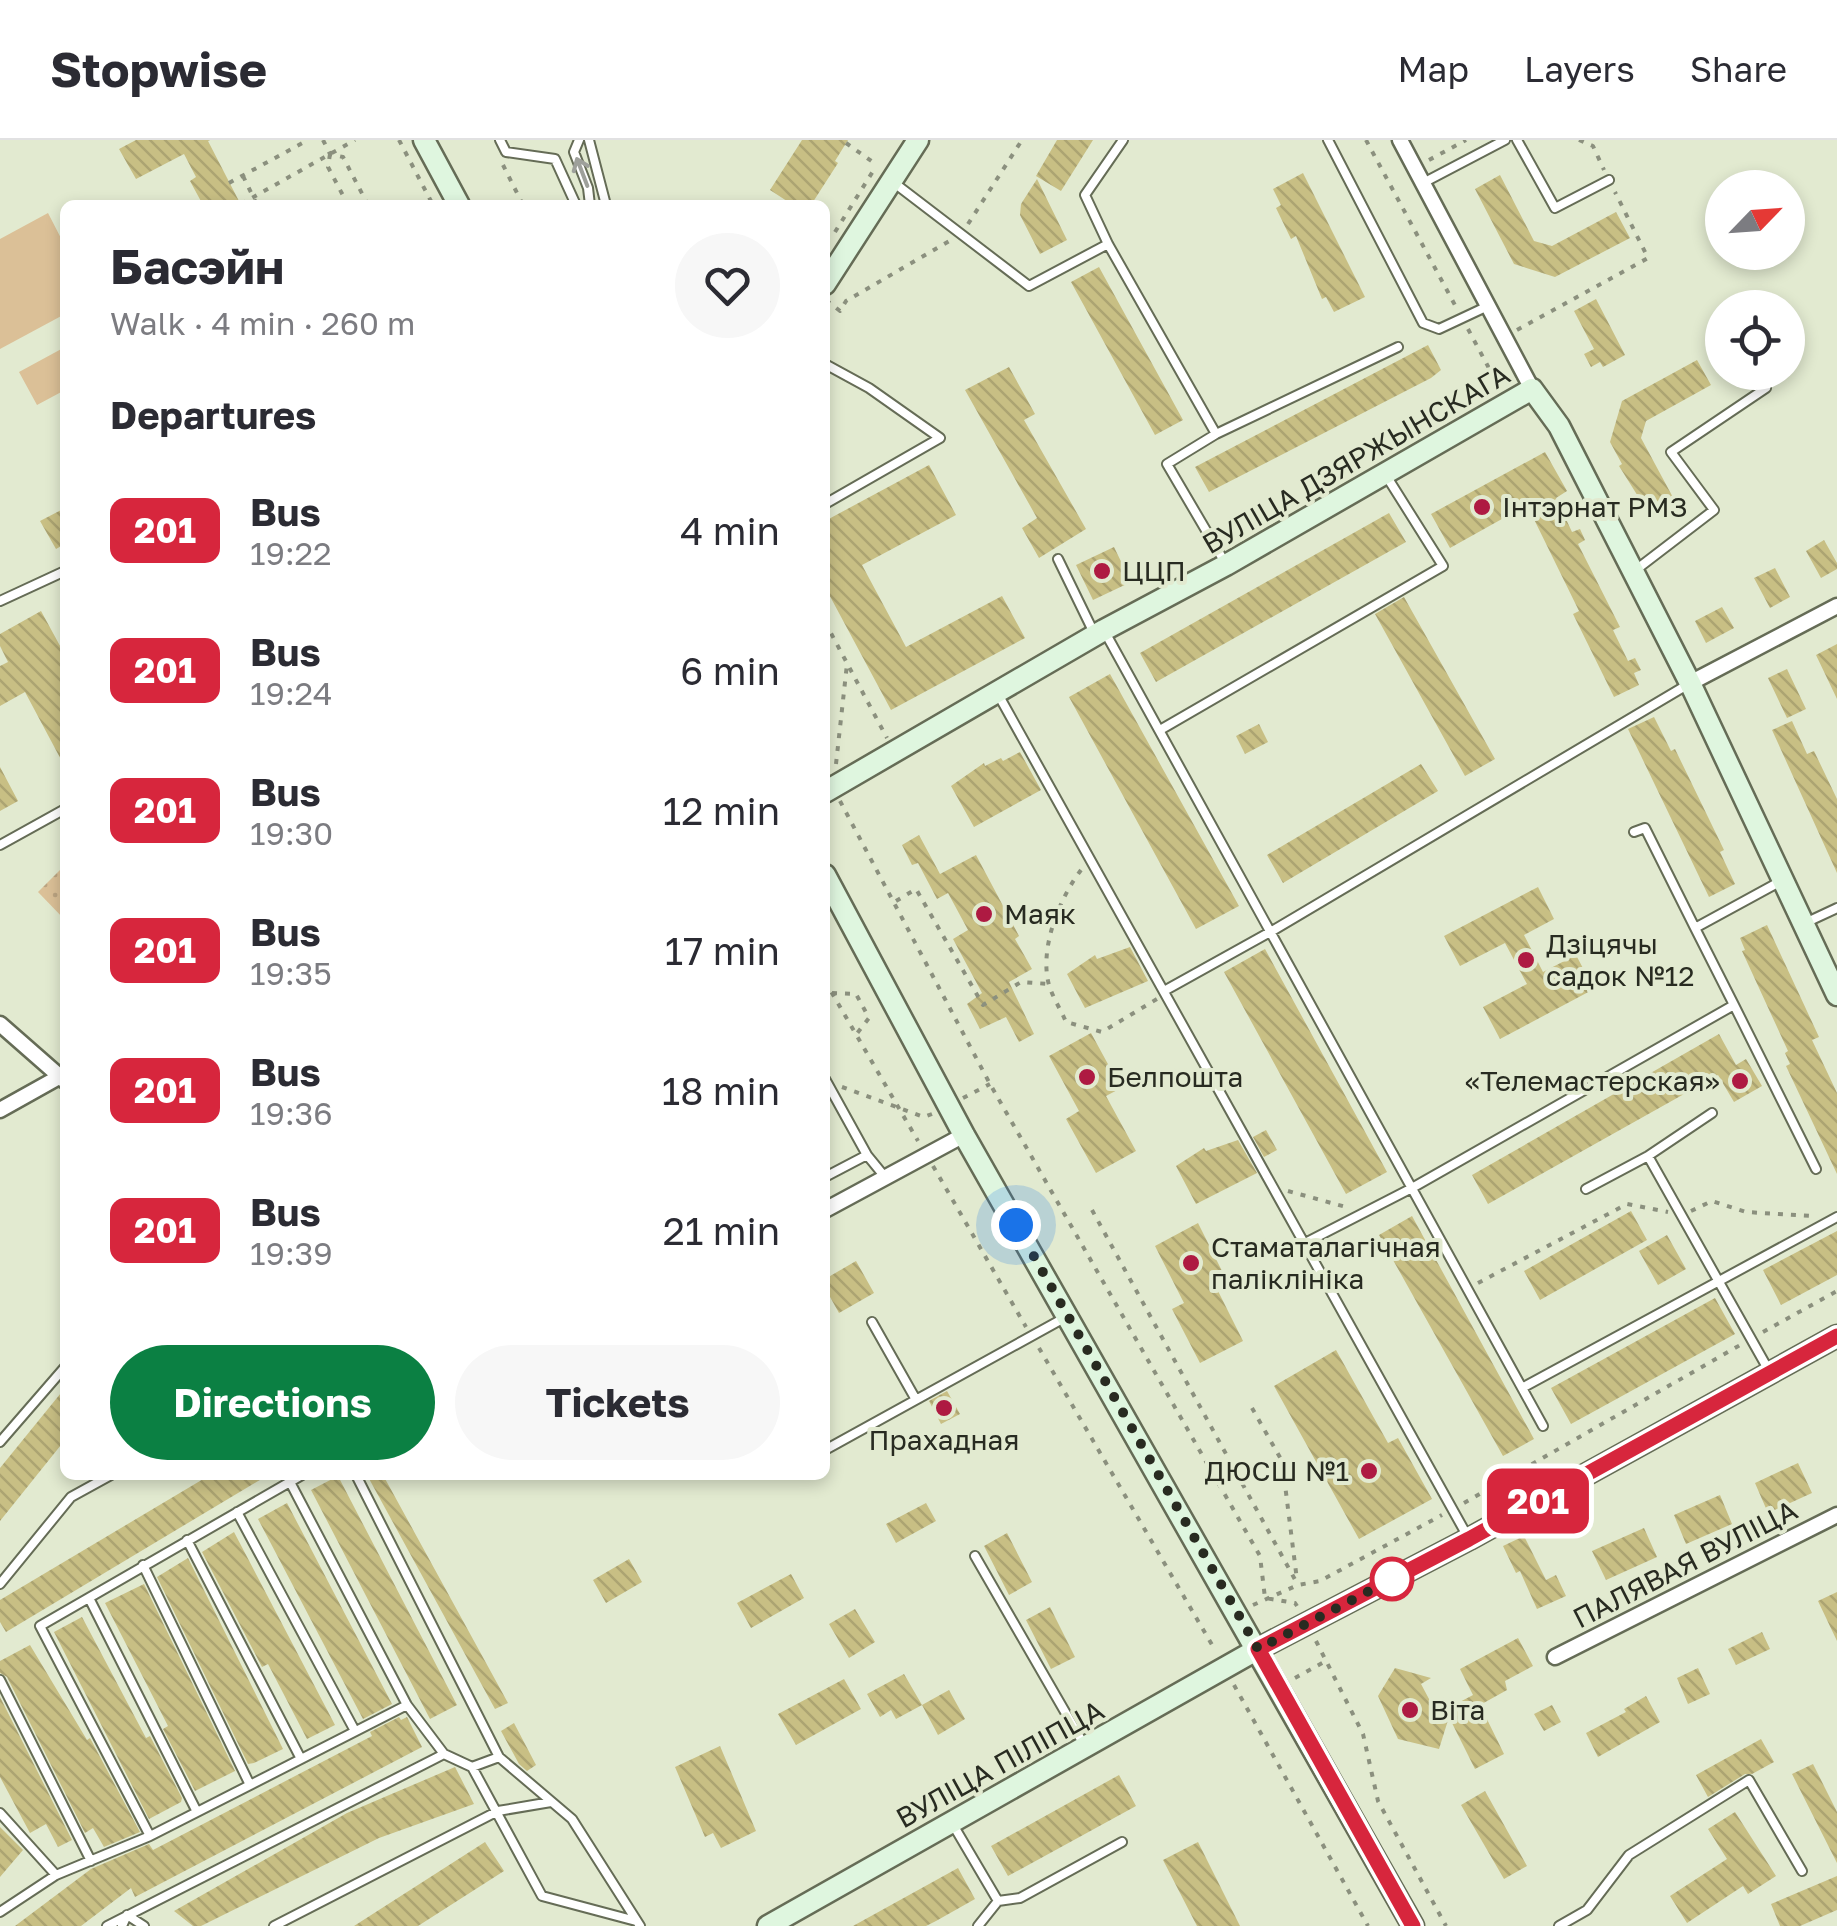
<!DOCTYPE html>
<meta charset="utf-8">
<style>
body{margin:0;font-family:"Golos Text",sans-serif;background:#f7f7f7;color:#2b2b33;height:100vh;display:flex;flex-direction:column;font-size:38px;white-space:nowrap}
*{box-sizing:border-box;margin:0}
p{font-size:32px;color:#7c7c81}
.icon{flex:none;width:55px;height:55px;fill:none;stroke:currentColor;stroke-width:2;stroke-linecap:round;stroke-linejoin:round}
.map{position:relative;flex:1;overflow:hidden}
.details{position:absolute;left:60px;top:60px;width:770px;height:1280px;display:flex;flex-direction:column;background:#fff;border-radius:15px;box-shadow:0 5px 15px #0003}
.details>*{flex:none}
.badge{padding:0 20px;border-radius:15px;font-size:35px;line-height:65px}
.needle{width:65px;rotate:65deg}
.tools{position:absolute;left:1705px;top:30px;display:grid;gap:20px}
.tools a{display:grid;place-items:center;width:100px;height:100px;border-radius:50%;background:#fff;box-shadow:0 5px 15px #0003;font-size:50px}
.you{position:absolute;width:50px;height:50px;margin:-25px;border:8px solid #fff;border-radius:50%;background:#1a73e8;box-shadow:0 0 0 15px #1a73e833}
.map>.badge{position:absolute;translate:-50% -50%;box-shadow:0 0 0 5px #fff}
h2{padding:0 50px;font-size:38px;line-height:90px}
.round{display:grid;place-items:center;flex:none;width:105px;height:105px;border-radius:52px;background:#f7f7f7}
.overview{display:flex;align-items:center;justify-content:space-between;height:170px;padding:0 50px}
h1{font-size:48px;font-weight:700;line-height:75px}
.action{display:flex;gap:20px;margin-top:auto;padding:20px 50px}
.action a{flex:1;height:115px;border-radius:60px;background:#0b8043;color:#fff;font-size:40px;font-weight:700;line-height:115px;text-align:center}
.action a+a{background:#f7f7f7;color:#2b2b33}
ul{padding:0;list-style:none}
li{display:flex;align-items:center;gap:30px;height:140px;padding:0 50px}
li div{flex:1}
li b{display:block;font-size:38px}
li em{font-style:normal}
li .badge{min-width:110px;font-weight:700;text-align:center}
header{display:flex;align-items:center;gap:60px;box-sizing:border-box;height:140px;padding:0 50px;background:#fff;border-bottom:2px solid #e1e1e2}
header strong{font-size:48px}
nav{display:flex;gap:55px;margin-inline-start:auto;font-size:35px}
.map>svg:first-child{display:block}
.grass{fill:url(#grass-dots)}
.pitch{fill:#dbc097}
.building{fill:url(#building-back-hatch)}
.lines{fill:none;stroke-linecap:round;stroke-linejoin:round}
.lane-casing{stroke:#656c56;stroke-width:12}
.street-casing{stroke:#656c56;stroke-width:19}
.secondary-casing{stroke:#656c56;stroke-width:25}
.path{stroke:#8b907e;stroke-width:4;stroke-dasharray:5 8;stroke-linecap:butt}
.lane{stroke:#fff;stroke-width:8}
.street{stroke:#fff;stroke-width:14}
.secondary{stroke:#dff6df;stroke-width:20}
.oneway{stroke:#9ea09b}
.line-casing{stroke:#fff;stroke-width:22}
.line{stroke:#d7263d;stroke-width:15}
.walk{stroke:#282b21;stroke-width:10;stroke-dasharray:0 18}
.poi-dot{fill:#ae1a42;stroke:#e2ead0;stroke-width:4}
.stop-dot{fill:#fff;stroke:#d7263d;stroke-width:5}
.labels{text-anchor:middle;stroke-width:8;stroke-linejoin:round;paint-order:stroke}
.street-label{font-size:28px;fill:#282b21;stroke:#e2ead0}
.poi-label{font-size:28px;fill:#282b21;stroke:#e2ead0;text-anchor:start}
</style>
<header>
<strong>Stopwise</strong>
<nav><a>Map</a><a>Layers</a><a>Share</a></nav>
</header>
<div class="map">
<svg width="1837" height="1786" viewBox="0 0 1837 1786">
<defs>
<pattern id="grass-dots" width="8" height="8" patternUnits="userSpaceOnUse" patternTransform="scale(2.5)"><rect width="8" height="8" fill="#dbc097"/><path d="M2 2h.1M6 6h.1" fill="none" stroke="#bca582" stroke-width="1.8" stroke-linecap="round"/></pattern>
<pattern id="building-back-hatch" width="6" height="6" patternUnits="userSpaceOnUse" patternTransform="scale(2.5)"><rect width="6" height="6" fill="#c8bf84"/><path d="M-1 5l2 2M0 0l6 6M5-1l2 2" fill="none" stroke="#aca472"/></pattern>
</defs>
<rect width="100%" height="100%" fill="#e2ead0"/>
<path class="grass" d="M65,725V780L38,752Z"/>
<path class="pitch" d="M48,73L65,106V174L0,209V99Z
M65,207V250L37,265L19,232Z"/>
<path class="building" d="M136,0H210L208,1L241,65H203L190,41L196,37L184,14L136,39L119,9Z
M802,0H848L835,21L838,23L811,65H793L770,50Z
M1057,0H1093L1061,51L1036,36Z
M1303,33L1365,157L1334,172L1326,157L1322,159L1296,96L1291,99L1276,68L1281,65L1273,49Z
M1500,35L1534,101L1552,106L1616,72L1630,98L1555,137L1514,124L1475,49Z
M1037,39L1067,100L1040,114L1020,75L1021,64Z
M1099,127L1183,280L1155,295L1071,142Z
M1596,159L1625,215L1603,227L1600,222L1591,227L1584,214L1594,209L1574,171Z
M1428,205L1441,230L1431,238L1209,352L1195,327Z
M1697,220L1711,245L1646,281L1641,298L1676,363L1651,377L1619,326L1622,324L1610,302L1622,261Z
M1009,227L1035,274L1024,280L1086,389L1039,418L1022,388L1037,378L965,250Z
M1545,312L1567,351L1556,358L1572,392L1580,389L1585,400L1578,404L1620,487L1613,490L1628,521L1635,518L1641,530L1634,533L1639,545L1614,557L1573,474L1579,471L1527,365L1450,408L1431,374Z
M929,325L956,375L862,425L906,507L1002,456L1025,498L891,570L825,447V381Z
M65,368V404L56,409L40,381Z
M1389,373L1406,402L1156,542L1140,513Z
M1824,400L1837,423V429L1821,438L1806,411Z
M1114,407L1131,442L1093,460L1076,425Z
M1775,428L1790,457L1770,468L1754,438Z
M1404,457L1495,619L1465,636L1375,474Z
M1722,467L1734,488L1706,503L1695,481Z
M41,471L65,515V627L25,552L0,566V526L8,522L0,506V494Z
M1837,504V559L1816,515Z
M1787,529L1806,569L1787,578L1768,538Z
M1110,534L1239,766L1196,789L1069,557Z
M1654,577L1671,611L1675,609L1724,710L1720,712L1735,744L1709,757L1628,589Z
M1792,581L1807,614L1814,611L1837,659V733L1772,590Z
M1259,584L1268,602L1245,614L1236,596Z
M1020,612L1041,650L974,687L951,646L984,623L985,626L1001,618L1003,621Z
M1421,624L1438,651L1283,743L1267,715Z
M0,627L18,661L0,671Z
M919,695L940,734L976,715L1019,796L1015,799L1032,829L1009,842L1034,894L1019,902L1006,877L980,889L967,864L982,853L953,799L968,790L948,753L937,759L918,723L912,725L902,705Z
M1538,747L1554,779L1524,795L1543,832L1576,815L1594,849L1500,899L1483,867L1527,844L1505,803L1460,826L1444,796Z
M1767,785L1819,897L1812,900L1837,953V1034L1786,926L1790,924L1785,913L1788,911L1742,811L1745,810L1740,798Z
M1130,807L1148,841L1085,868L1067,834L1095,815L1097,819Z
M1265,809L1387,1032L1346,1054L1224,832Z
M1091,893L1121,948L1106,956L1136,1011L1096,1033L1066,979L1079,971L1049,916Z
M1719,894L1736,925L1746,919L1762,946L1734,962L1718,935L1488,1064L1472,1035Z
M1266,990L1277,1010L1264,1017L1253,997Z
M1238,1000L1257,1033L1196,1064L1176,1026L1204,1008L1206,1011Z
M1631,1071L1647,1100L1540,1160L1524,1131Z
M1412,1076L1534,1299L1503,1316L1379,1095Z
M1198,1083L1227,1141L1216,1147L1243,1201L1200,1223L1172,1169L1184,1163L1155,1106Z
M1837,1091V1135L1781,1165L1763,1130Z
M1667,1095L1686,1129L1658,1145L1639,1111Z
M856,1121L874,1153L839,1173L825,1148V1139Z
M1715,1158L1735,1194L1571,1284L1551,1248Z
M1336,1210L1388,1303L1398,1298L1432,1359L1359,1399L1274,1246Z
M65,1248V1300L0,1381V1328Z
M947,1251L960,1274L941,1284L929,1261Z
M1798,1323L1812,1353L1768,1373L1755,1343Z
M210,1335H268L6,1492L0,1482V1460Z
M367,1335H383L508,1563L495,1569Z
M338,1336L457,1565L430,1579L311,1350Z
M1720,1355L1732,1384L1686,1404L1674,1375Z
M287,1363L392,1564L363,1579L258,1379Z
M926,1363L936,1381L896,1403L886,1384Z
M1644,1388L1657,1417L1606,1440L1592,1411Z
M234,1392L335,1585L307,1599L268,1524L262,1527L202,1412Z
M1007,1393L1032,1442L1009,1455L984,1406Z
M1524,1396L1546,1440L1556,1435L1566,1456L1537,1469L1520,1431L1516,1433L1503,1406Z
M188,1418L283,1609L254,1623L248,1624L157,1437Z
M629,1419L642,1442L606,1463L593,1440Z
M791,1434L804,1458L751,1488L737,1463Z
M144,1444L235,1631L195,1651L163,1589L168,1586L105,1463Z
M1837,1452V1501L1818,1461Z
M1050,1467L1075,1517L1051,1529L1026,1480Z
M855,1469L875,1502L849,1518L829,1484Z
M82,1477L146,1598L150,1596L182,1658L181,1662L149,1679L54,1492Z
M1762,1492L1770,1509L1736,1525L1728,1509Z
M1518,1498L1533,1526L1505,1541L1507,1550L1480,1565L1504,1614L1475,1629L1449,1577L1439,1609L1398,1599L1378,1556L1395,1528L1431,1538L1421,1544L1437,1574L1473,1555L1460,1529Z
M30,1505L87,1600L90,1598L140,1692L104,1707L93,1688L85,1693L7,1537L0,1533V1521Z
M1698,1528L1710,1554L1688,1564L1677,1538Z
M904,1534L922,1565L896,1579L891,1570L880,1577L867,1554Z
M844,1539L861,1569L796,1605L778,1574Z
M949,1550L965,1579L938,1595L922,1565Z
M1646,1556L1660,1582L1598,1617L1586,1593L1626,1572L1624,1569Z
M0,1557L72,1700L58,1707L46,1684L30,1693L0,1637Z
M1552,1565L1561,1582L1544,1591L1534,1574Z
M399,1577L401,1580L407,1577L422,1607L135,1757L131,1748L81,1786H15L91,1729L149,1704L153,1710L372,1596L370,1592Z
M514,1583L536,1625L527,1631L519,1624L501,1591Z
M1761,1599L1774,1622L1752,1634H1745L1708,1657L1696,1635Z
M720,1606L756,1691L721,1708L713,1693L705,1697L675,1627Z
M1813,1624L1837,1672V1723L1792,1634Z
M455,1627L474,1664L379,1698L201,1786H193L174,1771L347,1673Z
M1119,1635L1136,1666L1008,1736L991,1706Z
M1485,1651L1527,1726L1504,1739L1461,1665Z
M1735,1672L1776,1736L1748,1754L1743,1746L1687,1783L1670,1756L1727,1719L1708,1689Z
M0,1687L23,1710L0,1737Z
M485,1702L504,1731L418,1786H354Z
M1198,1702L1240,1786H1197L1163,1720Z
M958,1728L975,1759L936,1781L926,1786H853Z
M1837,1736V1770L1800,1786H1780L1771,1764Z"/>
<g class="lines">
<defs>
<path id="lane" d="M500,0L506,12L555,19L576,65
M579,0L574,12L588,48L590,65
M589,0L606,65
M1123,0L1085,55L1108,104L1216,294
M1328,0L1423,183L1439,189L1488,166
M1517,0L1555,68L1609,40
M893,42L1029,146L1108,104
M1423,43L1505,0
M825,224L869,248L940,298L825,364
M1058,419L1095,495
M1224,421L1167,324L1216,294L1398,207
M1637,429L1714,370L1671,312L1766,248
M0,461L65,431
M1106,494L1543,1286
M999,556L1469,1399
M1160,590L1443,426L1387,337
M1634,692L1645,688L1695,788L1783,740
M0,705L65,669
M1805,783L1837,768
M1164,851L1272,791L1687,545
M1734,865L1816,1029
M825,939L867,1015L885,1037
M1648,1016L1768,1229
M825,1037L867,1015
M1586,1049L1648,1016L1712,973
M1305,1103L1412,1048L1734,865L1695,788
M872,1182L915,1258
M1522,1248L1837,1077
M0,1302L65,1227
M825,1310L1066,1177
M356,1335L499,1617L572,1679L640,1786
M290,1342L407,1565L444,1614L472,1627L542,1756L636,1781
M237,1372L355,1591
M187,1400L301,1619
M975,1416L1083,1603
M143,1425L250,1645
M0,1444L71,1357L111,1335
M89,1458L197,1672
M0,1540L91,1721
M472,1627L499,1617
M0,1673L56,1735
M952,1683L998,1761
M150,1696L40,1486L302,1335
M0,1772L56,1735L150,1696L407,1565
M107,1786L444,1614
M122,1786L127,1775L144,1786
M274,1786L498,1671L551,1662
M978,1786L998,1761L1020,1758L1122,1702
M1559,1786L1587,1770L1629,1715L1749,1640L1802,1731"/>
<path id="street" d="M1400,0L1532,249
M1690,543L1837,466
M0,884L65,941
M0,970L59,937
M825,1070L964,995
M1555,1517L1837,1375"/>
<path id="secondary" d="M424,0L459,65
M825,144L918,0
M825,652L1104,490L1226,425L1532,249L1559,286L1690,543L1837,855
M825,735L964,995L1413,1786
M768,1786L1258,1509L1469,1399L1837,1196"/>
</defs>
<use href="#lane" class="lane-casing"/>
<use href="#street" class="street-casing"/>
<use href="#secondary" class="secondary-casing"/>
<path class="path" d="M323,0L330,14L343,17L368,65
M399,0L433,65
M1366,0L1456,167
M1579,0L1593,6L1604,30
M846,3L877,25
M330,14L328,27L348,65
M1429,20L1466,0
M503,25L523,65
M243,36L257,65
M229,43L308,0
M241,64L355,0
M968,84L1022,0
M835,92L875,28
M826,160L840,171L846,161L951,100
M1468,189L1499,247
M1517,190L1648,118L1615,52
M825,482L887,598
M836,624L847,524
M840,661L990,944L1260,1416L1265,1458L1295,1463L1297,1466
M1081,730C1059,759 1039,809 1049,845C1053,858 1061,870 1066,882L1102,892L1157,859
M896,761L916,749L983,865L1021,842L1049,844
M825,841L918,1001
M832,853L856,854L869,878L855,896
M842,947L924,977L932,974
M963,958L990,944
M933,1026L1026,1187
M1288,1051L1346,1067
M1092,1070L1298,1445
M1691,1071L1712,1061L1746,1072L1812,1076
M1478,1143L1627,1064L1668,1072
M1763,1192L1837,1151
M1039,1208L1215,1510
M1252,1268L1282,1321L1297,1440
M1464,1363L1742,1204
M1253,1465L1298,1445L1320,1441L1442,1375
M1316,1501L1363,1594L1378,1661L1446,1786
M1295,1538L1326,1521
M1234,1545L1368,1786"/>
<use href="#lane" class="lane"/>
<use href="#street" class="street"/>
<use href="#secondary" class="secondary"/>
</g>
<defs><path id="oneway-shaft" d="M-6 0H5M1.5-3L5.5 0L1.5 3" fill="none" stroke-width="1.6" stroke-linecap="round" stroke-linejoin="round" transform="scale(2.5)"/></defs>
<use class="oneway" href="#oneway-shaft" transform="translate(582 32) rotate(-111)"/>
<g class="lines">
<defs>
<path id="line" d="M1413,1786L1258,1509L1469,1399L1837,1196"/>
</defs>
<use href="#line" class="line-casing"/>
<use href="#line" class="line"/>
<path class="walk" d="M1016,1085L1258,1509L1404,1433L1392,1439"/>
</g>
<g class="poi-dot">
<circle cx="1482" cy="367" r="10"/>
<circle cx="1102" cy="431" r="10"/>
<circle cx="984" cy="774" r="10"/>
<circle cx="1526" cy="820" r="10"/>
<circle cx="1087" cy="937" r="10"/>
<circle cx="1740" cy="941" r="10"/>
<circle cx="1191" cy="1123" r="10"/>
<circle cx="944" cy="1268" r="10"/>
<circle cx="1369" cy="1331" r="10"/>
<circle cx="1410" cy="1570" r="10"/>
</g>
<circle class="stop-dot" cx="1392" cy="1439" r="20"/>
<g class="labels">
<g class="street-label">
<text transform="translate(1356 319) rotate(-30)" y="10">ВУЛІЦА ДЗЯРЖЫНСКАГА</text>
<text transform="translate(1685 1424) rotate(-27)" y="10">ПАЛЯВАЯ ВУЛІЦА</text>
<text transform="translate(1000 1624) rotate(-29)" y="10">ВУЛІЦА ПІЛІПЦА</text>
</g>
<g class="poi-label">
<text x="1502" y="377">Інтэрнат РМЗ</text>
<text x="1122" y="441">ЦЦП</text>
<text x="1004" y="784">Маяк</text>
<text x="1546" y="814">Дзіцячы<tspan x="1546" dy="32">садок №12</tspan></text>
<text x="1107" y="947">Белпошта</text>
<text x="1720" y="951" text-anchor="end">«Телемастерская»</text>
<text x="1211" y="1117">Стаматалагічная<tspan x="1211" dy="32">паліклініка</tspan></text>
<text x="944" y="1310" text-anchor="middle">Прахадная</text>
<text x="1349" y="1341" text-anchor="end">ДЮСШ №1</text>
<text x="1430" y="1580">Віта</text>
</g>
</g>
</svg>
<div class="tools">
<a><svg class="needle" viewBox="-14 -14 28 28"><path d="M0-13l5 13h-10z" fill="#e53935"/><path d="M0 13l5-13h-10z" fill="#7c7c81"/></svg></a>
<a><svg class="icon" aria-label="locate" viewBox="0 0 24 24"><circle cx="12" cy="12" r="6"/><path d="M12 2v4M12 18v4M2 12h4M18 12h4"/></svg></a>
</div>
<div class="you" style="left:1016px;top:1085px"></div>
<b class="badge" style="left:1538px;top:1361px;background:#d7263d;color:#fff">201</b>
<section class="details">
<div class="overview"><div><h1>Басэйн</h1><p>Walk · 4 min · 260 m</p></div><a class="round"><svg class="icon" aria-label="heart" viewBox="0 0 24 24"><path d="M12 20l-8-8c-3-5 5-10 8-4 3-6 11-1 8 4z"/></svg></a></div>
<h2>Departures</h2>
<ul>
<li><span class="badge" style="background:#d7263d;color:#fff">201</span><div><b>Bus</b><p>19:22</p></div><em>4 min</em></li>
<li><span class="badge" style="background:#d7263d;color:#fff">201</span><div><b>Bus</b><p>19:24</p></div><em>6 min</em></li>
<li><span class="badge" style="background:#d7263d;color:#fff">201</span><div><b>Bus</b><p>19:30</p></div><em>12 min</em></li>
<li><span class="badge" style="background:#d7263d;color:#fff">201</span><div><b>Bus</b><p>19:35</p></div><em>17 min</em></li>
<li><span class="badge" style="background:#d7263d;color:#fff">201</span><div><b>Bus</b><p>19:36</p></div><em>18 min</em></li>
<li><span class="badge" style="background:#d7263d;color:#fff">201</span><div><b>Bus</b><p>19:39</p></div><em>21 min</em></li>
</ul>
<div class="action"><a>Directions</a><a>Tickets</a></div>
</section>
</div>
